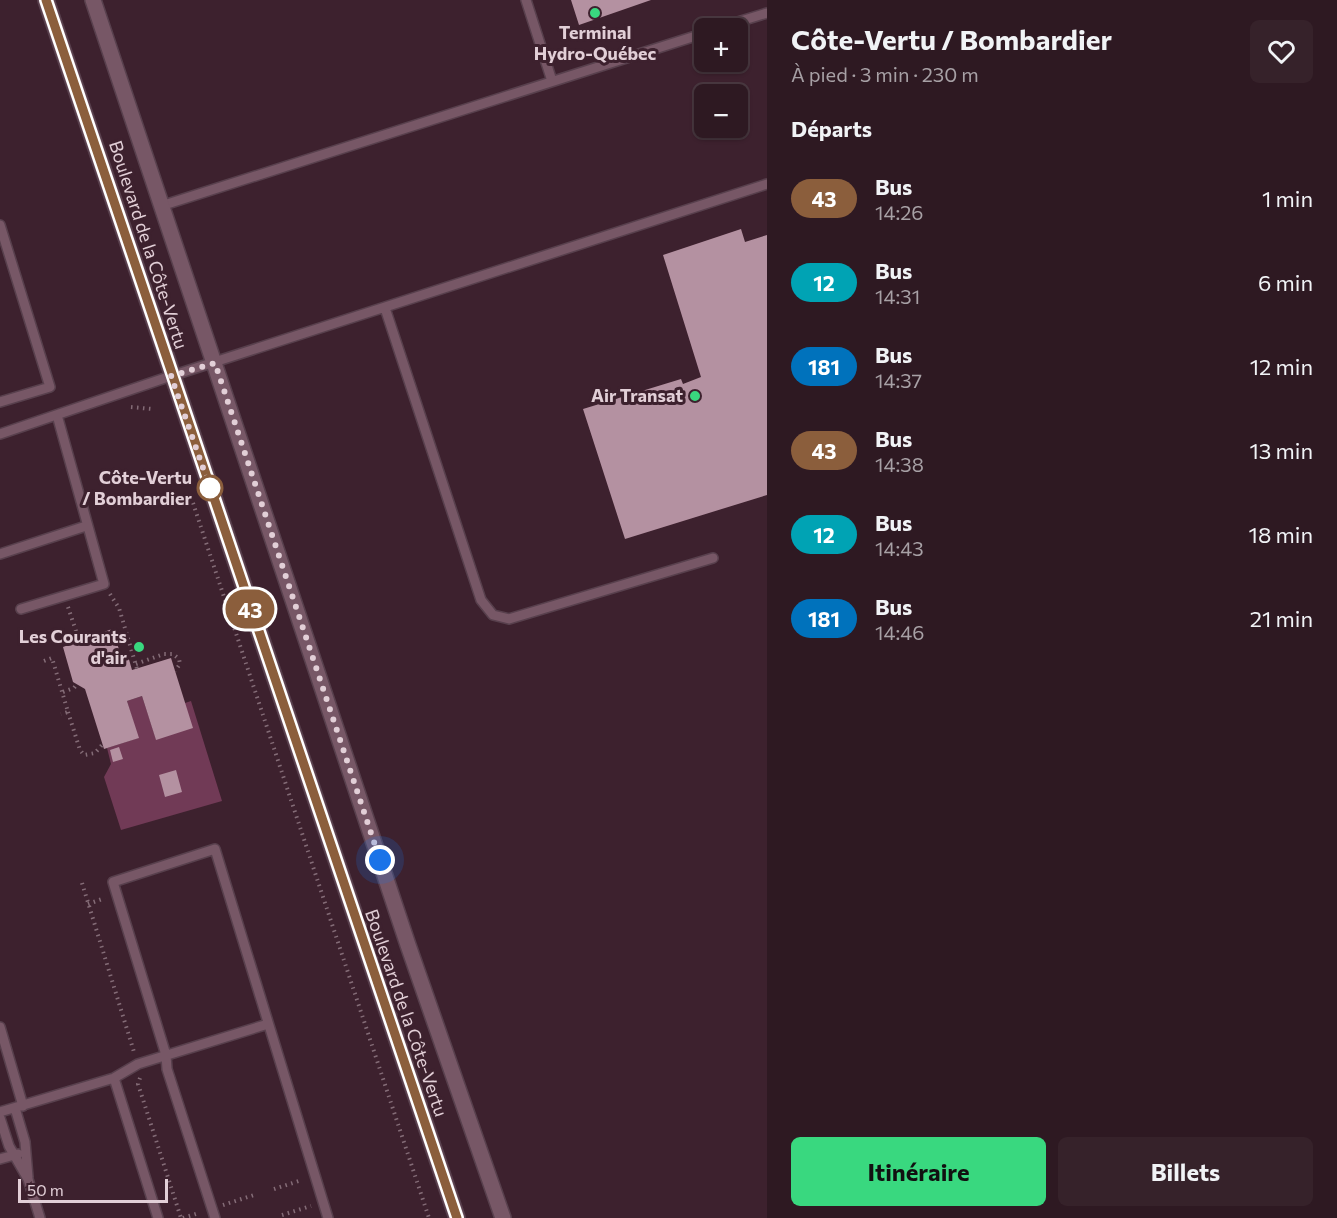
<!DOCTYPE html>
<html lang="fr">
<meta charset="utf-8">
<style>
body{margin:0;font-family:Commissioner,sans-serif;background:#36222a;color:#f1f3f6;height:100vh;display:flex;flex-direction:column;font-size:22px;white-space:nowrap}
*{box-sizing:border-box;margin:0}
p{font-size:20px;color:#a7a0a5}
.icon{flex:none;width:33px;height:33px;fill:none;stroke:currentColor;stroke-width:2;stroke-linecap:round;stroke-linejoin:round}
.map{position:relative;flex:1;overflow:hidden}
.panel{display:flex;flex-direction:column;background:#2e1922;width:570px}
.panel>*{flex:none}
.badge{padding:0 12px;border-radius:20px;font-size:21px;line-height:39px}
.buttons{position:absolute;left:694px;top:18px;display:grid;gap:12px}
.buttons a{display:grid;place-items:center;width:54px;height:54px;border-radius:9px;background:#2e1922;box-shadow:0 2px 4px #0004,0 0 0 2px #493840;font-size:30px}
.scale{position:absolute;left:18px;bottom:15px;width:150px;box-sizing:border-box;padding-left:6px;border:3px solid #e2cfd7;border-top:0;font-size:16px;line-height:21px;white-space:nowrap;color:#e2cfd7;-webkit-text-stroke:4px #3d212e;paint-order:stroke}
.you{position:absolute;width:30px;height:30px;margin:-15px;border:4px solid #fff;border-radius:50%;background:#1a73e8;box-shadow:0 0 0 9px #1a73e833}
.map>.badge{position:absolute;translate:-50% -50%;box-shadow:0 0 0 3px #fff}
h2{padding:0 24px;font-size:22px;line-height:54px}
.round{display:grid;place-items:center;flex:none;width:63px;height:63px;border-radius:9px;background:#36222a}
.overview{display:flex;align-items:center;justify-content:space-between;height:102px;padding:0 24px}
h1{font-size:28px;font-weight:700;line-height:45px}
.cta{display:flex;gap:12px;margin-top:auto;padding:12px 24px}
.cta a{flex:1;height:69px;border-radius:9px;background:#39d87f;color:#111;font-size:24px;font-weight:700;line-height:69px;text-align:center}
.cta a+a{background:#36222a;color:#f1f3f6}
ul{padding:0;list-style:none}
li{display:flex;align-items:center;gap:18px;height:84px;padding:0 24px}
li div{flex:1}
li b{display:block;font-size:22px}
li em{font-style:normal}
li .badge{min-width:66px;font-weight:700;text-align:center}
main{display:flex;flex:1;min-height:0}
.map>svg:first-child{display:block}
.green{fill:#713a56}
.building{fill:#b491a1}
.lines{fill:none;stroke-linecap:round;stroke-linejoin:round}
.service-casing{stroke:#58404d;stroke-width:12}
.tertiary-casing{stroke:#58404d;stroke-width:18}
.path{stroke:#846c77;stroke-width:4;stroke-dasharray:1.5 4.5;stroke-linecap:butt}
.service{stroke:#775766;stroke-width:9}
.tertiary{stroke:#775766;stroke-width:15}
.line-casing{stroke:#fff;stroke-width:14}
.line{stroke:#8b5e3c;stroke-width:9}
.walk{stroke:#e2cfd7;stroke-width:6;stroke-dasharray:0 10.8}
.poi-dot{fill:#39d87f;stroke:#3d212e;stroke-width:2}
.stop-dot{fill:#fff;stroke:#8b5e3c;stroke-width:3}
.labels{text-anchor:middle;stroke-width:6;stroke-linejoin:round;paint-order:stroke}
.poi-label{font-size:18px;font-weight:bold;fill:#e2cfd7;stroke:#3d212e;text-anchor:end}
.street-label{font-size:18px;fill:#e2cfd7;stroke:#3d212e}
.stop-label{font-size:18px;font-weight:bold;fill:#e2cfd7;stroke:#3d212e;text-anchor:end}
</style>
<main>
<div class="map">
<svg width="767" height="1218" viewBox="0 0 767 1218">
<rect width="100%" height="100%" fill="#3d212e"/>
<path class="green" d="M142,696L156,739L185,703L191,701L222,801L121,830L104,777L111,764L107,748L138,738L127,701Z"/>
<path class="building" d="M571,0H651L579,25Z
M741,229L745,242L767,235V495L625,539L583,409L681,379L683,384L701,377L663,255Z
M112,629L122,658L128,656L132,670L171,658L193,728L156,740L142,696L127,701L139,738L104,749L85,689L73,682L63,647Z
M119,747L123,759L113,762L110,750Z
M176,770L182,792L165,797L159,775Z"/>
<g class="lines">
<defs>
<path id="service" d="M526,0L552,81
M718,28L767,13
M161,206L705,33
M0,225L50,387L0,402
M385,308L481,600L493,615L509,619L713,558
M0,434L171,376L767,184
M0,554L86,526
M21,609L104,584L57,415
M0,1027L23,1106
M114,1078L158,1218
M15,1108L25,1142L28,1177
M0,1112L114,1078L138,1064L268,1024
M0,1118L9,1146L28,1179L40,1218
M0,1159L18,1154
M215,1218L167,1069L166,1055L113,882L215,849L328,1218"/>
<path id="tertiary" d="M46,0L457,1218
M93,0L408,945L503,1218"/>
</defs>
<use href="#service" class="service-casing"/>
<use href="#tertiary" class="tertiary-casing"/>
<path class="path" d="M131,407L152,409
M193,503L429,1218
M110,594L119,608L137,669
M68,607L79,640
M44,661L52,658L68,712L61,714
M136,664L164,654H173L179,659L180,664L175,671
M63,692L74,688L77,684
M68,712L80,750L84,755L95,753L102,745
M82,883L134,1052
M88,904L105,898
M140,1078L138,1084L181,1218
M274,1189L302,1180
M223,1205L254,1195
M282,1215L311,1206
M183,1218L199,1213"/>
<use href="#service" class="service"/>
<use href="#tertiary" class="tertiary"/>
</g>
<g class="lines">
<defs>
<path id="line" d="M46,0L457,1218"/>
</defs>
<use href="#line" class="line-casing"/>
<use href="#line" class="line"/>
<path class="walk" d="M210,488L171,376L215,363L380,860"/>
</g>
<g class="poi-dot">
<circle cx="595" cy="13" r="6"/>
<circle cx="695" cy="396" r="6"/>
<circle cx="139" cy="647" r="6"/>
</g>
<circle class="stop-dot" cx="210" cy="488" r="12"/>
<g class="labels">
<g class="poi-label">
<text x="595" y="39" text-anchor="middle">Terminal<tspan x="595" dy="21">Hydro-Québec</tspan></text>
<text x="683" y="402">Air Transat</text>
<text x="127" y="643">Les Courants<tspan x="127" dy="21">d'air</tspan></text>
</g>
<g class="street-label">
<text transform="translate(148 245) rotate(72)" y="6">Boulevard de la Côte-Vertu</text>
<text transform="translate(406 1013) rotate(71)" y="6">Boulevard de la Côte-Vertu</text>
</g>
<g class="stop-label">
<text x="192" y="484">Côte-Vertu<tspan x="192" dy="21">/ Bombardier</tspan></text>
</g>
</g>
</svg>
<div class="buttons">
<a>+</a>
<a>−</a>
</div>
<div class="scale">50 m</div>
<div class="you" style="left:380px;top:860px"></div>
<b class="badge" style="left:250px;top:609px;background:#8b5e3c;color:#fff">43</b>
</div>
<section class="panel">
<div class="overview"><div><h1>Côte-Vertu / Bombardier</h1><p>À pied · 3 min · 230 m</p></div><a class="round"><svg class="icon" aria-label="heart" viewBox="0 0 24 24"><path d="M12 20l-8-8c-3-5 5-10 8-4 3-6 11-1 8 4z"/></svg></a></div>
<h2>Départs</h2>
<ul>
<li><span class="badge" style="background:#8b5e3c;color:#fff">43</span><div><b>Bus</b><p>14:26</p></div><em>1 min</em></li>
<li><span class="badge" style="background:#00a3b4;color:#fff">12</span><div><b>Bus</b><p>14:31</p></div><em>6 min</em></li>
<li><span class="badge" style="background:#0072bc;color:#fff">181</span><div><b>Bus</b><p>14:37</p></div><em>12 min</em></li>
<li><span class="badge" style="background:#8b5e3c;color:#fff">43</span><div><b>Bus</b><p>14:38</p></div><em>13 min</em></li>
<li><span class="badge" style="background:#00a3b4;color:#fff">12</span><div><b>Bus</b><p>14:43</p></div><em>18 min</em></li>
<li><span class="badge" style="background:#0072bc;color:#fff">181</span><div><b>Bus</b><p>14:46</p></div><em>21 min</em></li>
</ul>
<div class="cta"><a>Itinéraire</a><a>Billets</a></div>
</section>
</main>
